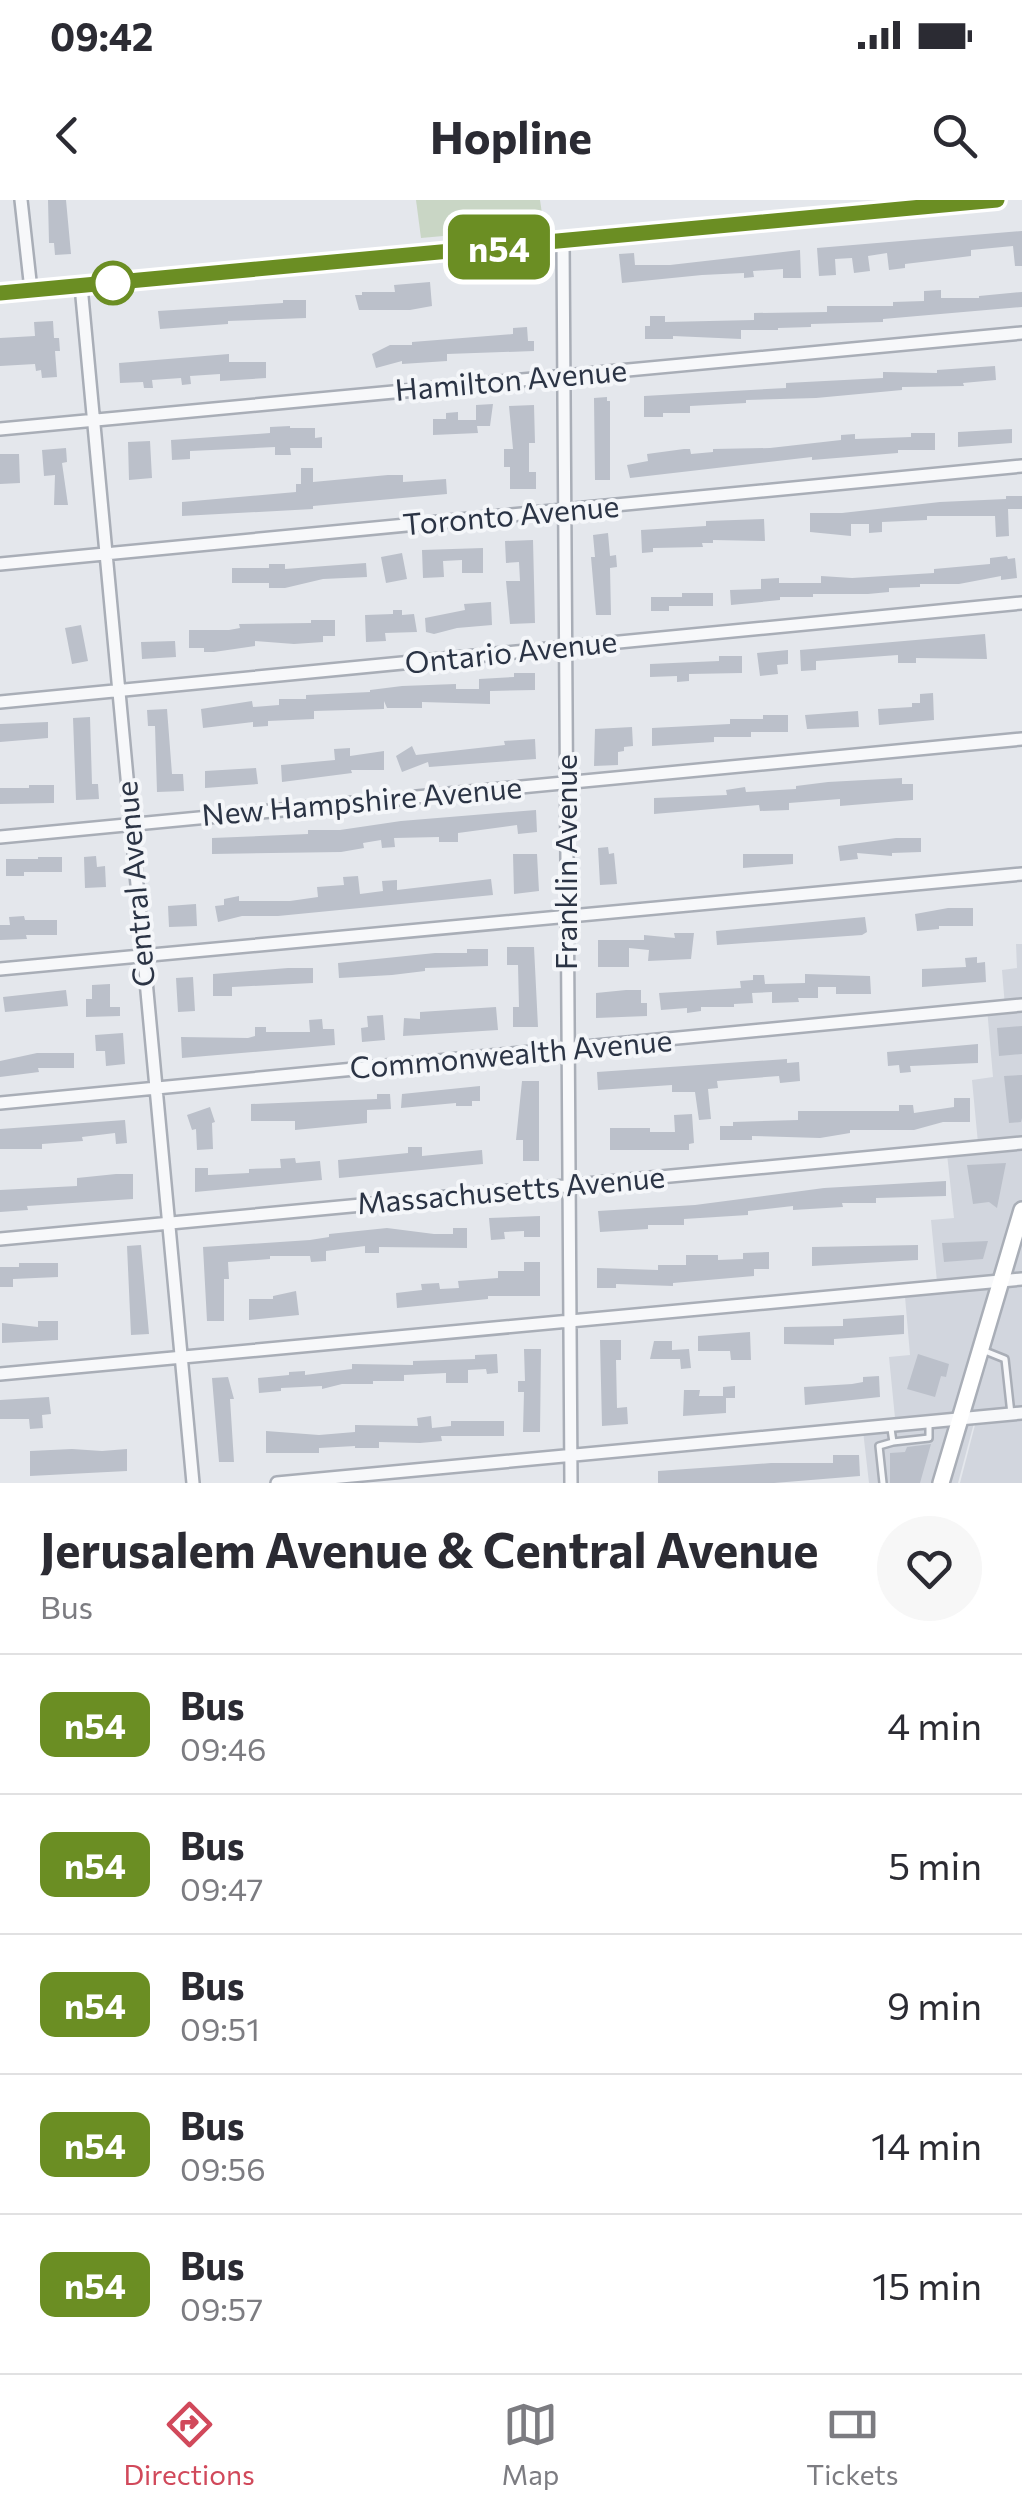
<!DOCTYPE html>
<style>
body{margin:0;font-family:Commissioner,sans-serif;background:#f7f7f7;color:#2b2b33;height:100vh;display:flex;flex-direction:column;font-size:38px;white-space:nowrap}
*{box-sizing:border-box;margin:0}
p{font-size:32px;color:#7c7c81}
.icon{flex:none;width:55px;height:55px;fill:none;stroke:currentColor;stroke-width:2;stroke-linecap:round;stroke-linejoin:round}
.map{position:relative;height:1283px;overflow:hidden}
.panel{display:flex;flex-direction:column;background:#fff;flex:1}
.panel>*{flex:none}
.badge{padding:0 20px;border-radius:15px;font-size:35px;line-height:65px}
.map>.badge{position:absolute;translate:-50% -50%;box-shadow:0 0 0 5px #fff}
.round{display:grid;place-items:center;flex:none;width:105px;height:105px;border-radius:52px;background:#f7f7f7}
.headline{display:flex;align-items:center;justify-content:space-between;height:170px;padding:0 40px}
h1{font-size:48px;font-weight:700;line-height:75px}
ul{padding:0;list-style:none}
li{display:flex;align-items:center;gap:30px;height:140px;padding:0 40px;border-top:2px solid #e1e1e2}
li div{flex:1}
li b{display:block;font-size:38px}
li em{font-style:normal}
li .badge{min-width:110px;font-weight:700;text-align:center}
.status{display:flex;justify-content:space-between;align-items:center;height:70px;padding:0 50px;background:#fff;direction:ltr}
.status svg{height:28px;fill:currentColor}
header{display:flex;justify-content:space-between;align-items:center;height:130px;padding:0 40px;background:#fff;font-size:45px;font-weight:700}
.tab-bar{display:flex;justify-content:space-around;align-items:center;height:140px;border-top:2px solid #e1e1e2;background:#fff;font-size:28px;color:#7c7c81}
.tab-bar a{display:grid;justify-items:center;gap:5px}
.tab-bar .on{color:#d1495b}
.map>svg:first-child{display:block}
.built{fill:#d2d6de}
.green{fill:#c9d6c5}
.building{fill:#bbc0ca}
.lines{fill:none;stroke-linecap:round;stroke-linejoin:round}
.lane-casing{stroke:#a9aeb7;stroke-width:10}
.street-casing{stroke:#a9aeb7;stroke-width:16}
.secondary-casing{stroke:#a9aeb7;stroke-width:20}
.lane{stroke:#f7f8fa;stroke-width:5}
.street{stroke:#f7f8fa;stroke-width:11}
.secondary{stroke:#fff;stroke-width:15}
.line-casing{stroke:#fff;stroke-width:22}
.line{stroke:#6b8e23;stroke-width:15}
.stop-dot{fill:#fff;stroke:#6b8e23;stroke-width:5}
.labels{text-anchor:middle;stroke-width:8;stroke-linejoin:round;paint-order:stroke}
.street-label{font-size:30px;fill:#2b3445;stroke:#f4f6f9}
</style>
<div class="status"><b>09:42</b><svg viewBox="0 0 49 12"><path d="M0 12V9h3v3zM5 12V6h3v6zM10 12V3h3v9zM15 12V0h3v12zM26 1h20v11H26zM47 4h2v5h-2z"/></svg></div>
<header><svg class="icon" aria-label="back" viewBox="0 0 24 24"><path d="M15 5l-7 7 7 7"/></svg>Hopline<svg class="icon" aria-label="search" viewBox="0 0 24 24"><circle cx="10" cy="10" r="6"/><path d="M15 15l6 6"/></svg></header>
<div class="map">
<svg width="1022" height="1283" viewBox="0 0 1022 1283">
<rect width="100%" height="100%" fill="#e4e7ec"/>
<path class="built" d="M1016,744H1022V1209L974,1223L958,1283H869L862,1222L895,1218L889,1157L910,1155L904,1085L937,1082L931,1020L954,1018L946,945L978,943L972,880L993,877L987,808L1005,807L1002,770L1017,768Z
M1022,1220V1283H960L975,1225Z"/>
<path class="green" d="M416,0H540L544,27L421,38Z"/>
<path class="building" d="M48,0H66L71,54L55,55L54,43H49Z
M1022,31V66H1015L1013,46L971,50V56L905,64V68L889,70L887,53L868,56L870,71L854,73L852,58L835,59L836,75L819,76L817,48Z
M800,50L801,78H783V69L753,71L754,77L744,78V73L702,75L622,83L619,54L634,53L635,65H670Z
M430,82L432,106L410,110H359L355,95H362V92H395L394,85Z
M941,90V98H979V96L1022,92V107L883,119V122L811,124V127L778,128V130H741V139L673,136V139H645V126H650V116H665V122L754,120V113L827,112V106H893V102L924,101V91Z
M283,100H306V118L228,121V124L160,129L158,111L283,103Z
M53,121L54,138H59L60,151H55L57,177L42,178L41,170L36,171L35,164L0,166V138L35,136L34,122Z
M527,127L528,141H534V151L447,154V161L402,164V161L376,168L372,154L390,145H412V142L513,134V128Z
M229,154V162H266V178L220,181V174L190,176L191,184L182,185L181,178L152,180L153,188H144L143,182L120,183L119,163Z
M995,166L996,180L963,183L964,186L902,187V190L816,198L746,200V203L690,206V213H663V217H644V196L786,188V183L883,178V172L937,173V170Z
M607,197V201H610V280H595L594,198Z
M493,204L490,226H477L478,233L433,235V219H446V213L458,212V220H476V205Z
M534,205L535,243H529V272H536V289H510V267H504V249H513L509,206Z
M290,226V228H315V238L322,237V248H290L291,255H275V247L190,251V259L172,260L171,240L270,233V227Z
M1012,229V243L958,247V232Z
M911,233H935V250H898V253L812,260V257L630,278L627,265L648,261L647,254L684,249H690L691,254L713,252V249L770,248L841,240V235L855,234V239L911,237Z
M150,241L152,278L129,280L128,242Z
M66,248L67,262L62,263L68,305H54L55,275L44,276L42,250Z
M0,254H19L20,283L0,284Z
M301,268H313V282L388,275H403V282L446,279L447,294L313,306V309L182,316V302L296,292V284H301Z
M1006,296H1022V309H1008L1009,336L996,337L995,316H927V320L882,322V332L869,333V324H851V336L810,332V313H842L940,302L1006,299Z
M764,319L765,341L713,340V343H702L703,347L653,348V352L642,353L641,330L706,326V321Z
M608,333L610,356L616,355L617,367L610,368L611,415H596L591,357H595L593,335Z
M533,340L535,423L510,424L506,381H520L519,362L506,363L505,341Z
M483,348V373H462V360L443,361L444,377L423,378L422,350Z
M402,353L407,379L386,383L381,357Z
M1007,356L1008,359L1015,358L1017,378L1001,380V376L959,384H920V387L889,388V392L868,394H813V397H780V400L731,405L730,390L761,389V379L779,378V383H821V376L852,378L934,373V369L990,364V358Z
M366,363L367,377L323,379L285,388H269V383H232V368H269V364H285V369Z
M682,393H713V406H669V411H651V397H682Z
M491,402L492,425L457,428L434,434L426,432L425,418L465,410L464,404Z
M393,410H402V415L414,414L417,432L385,433L386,441L366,442L365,415L393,414Z
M311,420H335V436H323V442L294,444L255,441V446L214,452H204V448H189V430H229L240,428L239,424L311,423Z
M81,425L88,461L72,464L65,428Z
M985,434L987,459L916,458V463H898V455L816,461V470L801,471L800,450Z
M175,441L176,457L142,459L141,442Z
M788,450V464L777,465L778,474L760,476L757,453Z
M719,456H742V473L689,474V481L677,482V476L650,477V464L719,461Z
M514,473H535V490L490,491V504L422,502V508H387L384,501V509L314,511V519L268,521V526L253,527V522L203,528L201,509L252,501L253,507L279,505V499H306V495L370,492V490L402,486L456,484V489H479V479L514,477Z
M933,493L934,520L879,525L878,509L912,507V503H920V494Z
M167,509L172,574H183L184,591L157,592L155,526H148L147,510Z
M858,511L859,527L807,529L805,515Z
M763,515H788V532H751V537H714V542L652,546V528L730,524V519H763Z
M90,517L92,584H98L99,599L76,600L73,518Z
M48,522V538L0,542V524Z
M632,527L633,546L624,547V551L618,552V565L594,566L595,529Z
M535,539L536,559L429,567L428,562L402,572L396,556L412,546L416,555L505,545L504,541Z
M350,548V556L384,551V570H351L352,573L282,582L281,565L335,560L334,549Z
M256,568L258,584L205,588V571Z
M902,578V584H913V600L840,606V599L789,603V610L760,611L759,605L654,614V598L727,595L726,590L745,587L746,592L796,589V586L828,582Z
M29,585H54V603L0,604V588H29Z
M536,610L537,632L518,634L517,625L458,633V642H439V637L394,638L395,647L382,648L381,640L363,643L364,648L341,652L212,654V638L308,634V630H340L401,621Z
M896,638H921V652L892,653V656L857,653L858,659L840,661L838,646Z
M608,647L609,654L614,653L617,684L600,685L598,648Z
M513,654H537L539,691L514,694Z
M743,654H793V664L743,668Z
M96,656L97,667L105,666L106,687L85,688L84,657Z
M38,657H62V672H24V676H6V659H38Z
M358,676L360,694L383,691L382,681L397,680V690L491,679L493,695L278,716H242L218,722L215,706L224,705V699L239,696V701H290L318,697L317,687L344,685L343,677Z
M196,704L197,726L169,727L168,706Z
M948,708H973V726H939V729L917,731L915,714Z
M24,716L25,720H57V735H26L27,739L0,740V725H10L9,717Z
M865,717L867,732L862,735L717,745L716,731Z
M674,733H694L691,759L648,761L649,750L629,748V767H598V740H644V735L675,738Z
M507,747H534L538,827H513V807H519L518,765H507Z
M467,749H488V766L425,768V771L392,775L339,778L338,763L435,753H467Z
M977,757V763L985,762L986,782L922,787V769L966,767L965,758Z
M288,768H313V783L232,787V796H213V774Z
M805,774L870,776L871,794H836V787H818V798H798L799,802L772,803V792L752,793L753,803L734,804V807H701V811L687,813V808L661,810L659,793L741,788L740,781L753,780V775H764L765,784L805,783Z
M193,777L195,811L178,812L176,778Z
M110,784V807H120V816L86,817V799H92V785Z
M66,790L68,806L5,812L3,797Z
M626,790H641V803H647V816L596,818V793Z
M496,807L498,830L403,836L404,818L420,819V812Z
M383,815L385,840L362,842L361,828L368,827L367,816Z
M322,819L323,829H334L335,845L182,858L181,837L248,838L255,836V827H266V832H310L309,820Z
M1022,826V854L999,856L997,828Z
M123,833L125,864L106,866L105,851H96L95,835Z
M978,844V863L910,866L911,872L900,873L899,865L888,866L887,852Z
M37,853H74V868H38L39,872L0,877V861Z
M787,859V863L799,862L800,881L780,883L779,876L717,881L718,888L708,889L711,919L699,920L695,892H672V885L598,890L597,872Z
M1022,875V918L1021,922L1009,923L1004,876Z
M522,881H539V961H523V940H516Z
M480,886V901H472V906H456V903L401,908L402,894Z
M377,894H390L391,909L367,910V923L295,930V921H251V904L377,899Z
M954,898H970V922H943L914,930H850V933L820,938L752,936V940H720V926H733V922L798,920V911H899V905H913L914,913L954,907Z
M210,907L215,922L212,923L213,949L197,950L196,929L192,930L187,915Z
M692,914L694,943L689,944V950H610V928H650V932H675L674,915Z
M125,920L127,943L116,944L115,933L82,937L83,941L42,944V949H0V929Z
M408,947H422V956L482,950L483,964L339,978L338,960L408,953Z
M295,958L296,963L320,961L322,980L195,992V968H208V975L249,973V969L281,968L280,959Z
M1006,963L997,1008L989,1002L973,1004L967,965Z
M116,974H133V999L27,1006L28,1010L0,1012V990L77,986V978Z
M946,981V996L876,998V1003H842L843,1007L793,1010V1006L748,1011V1015L684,1019V1025H648V1029L600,1032L598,1011L695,1005L824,988Z
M540,1016V1037H524V1031L504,1032L505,1039L491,1040L489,1018Z
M387,1028L434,1034H453V1028H467V1048L379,1047V1053H365V1046L326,1051V1061L311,1062L310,1056H270V1059L228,1062L229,1079H224V1121H207L203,1047L310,1040L329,1037V1034Z
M988,1041L983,1059L944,1062L942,1043Z
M141,1045L149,1134L131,1135L127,1046Z
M918,1045V1060L812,1066V1047Z
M769,1052V1069H754V1076L673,1083V1086L616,1084V1088H597V1068L658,1070V1065H686V1055H718V1060L743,1059V1053Z
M524,1062H540V1096H488V1099L397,1108L396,1093L422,1090L421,1084L439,1083L440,1089L459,1088L458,1081L498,1078V1071H524Z
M19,1063H58V1077L13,1079V1087H0V1067H19Z
M296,1091L299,1115L249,1120V1099H273V1096Z
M904,1115V1134L834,1139V1145L784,1144V1127L843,1126V1119Z
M38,1121H58V1140L2,1143V1123L38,1127Z
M750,1132L751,1160H731L730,1151H698V1136Z
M600,1140H621V1160H616L617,1208L627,1207L628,1224L602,1226Z
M654,1141H672V1150L689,1149L691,1168L681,1169L680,1159H650Z
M524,1149H541L540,1232H523L524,1192H518V1181H525Z
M497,1154L498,1173L487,1174L486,1169L468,1170V1183H446V1173L404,1175V1181H373V1184H342L322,1189V1186L281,1188V1191L259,1193L258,1178L289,1175V1172L305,1171V1175L352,1169V1164L413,1165V1161L475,1159V1155Z
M918,1154L949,1164L946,1177L941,1176L935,1197L907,1189Z
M879,1176L880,1197L805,1205L804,1187L852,1184L863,1182V1177Z
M228,1177L234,1199H230L234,1262H219L212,1178Z
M735,1186V1198H726V1213L683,1216L684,1190H700L699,1196H723V1187Z
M49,1197L51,1214L42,1215L43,1228L30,1229L29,1219H0V1200Z
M431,1216L432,1228L451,1226V1221H504V1236H441L442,1241L420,1243L379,1242V1248H355V1246L319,1248V1253H266V1231L319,1235L355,1232V1225L418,1226L417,1218Z
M931,1244L920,1283H890V1253L905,1252L907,1247Z
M72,1249L102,1251L127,1249V1271L30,1276V1251Z
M833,1255H859L860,1276L774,1283H658V1271L771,1263H833Z"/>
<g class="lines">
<defs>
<path id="lane" d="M985,1151L1005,1159L1011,1214
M893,1242L929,1238V1225
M883,1283L879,1246L893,1242L891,1229"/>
<path id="street" d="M21,0L31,90
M563,41L571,1283
M81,86L193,1283
M0,229L1022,133
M0,364L1022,266
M0,502L1022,403
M0,637L1022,539
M0,769L1022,674
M0,903L1022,805
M0,1039L1022,943
M0,1174L1022,1079
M277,1283L1022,1213"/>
<path id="secondary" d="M0,93L997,0
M941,1283L1022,1010"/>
</defs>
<use href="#lane" class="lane-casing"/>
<use href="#street" class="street-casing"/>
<use href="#secondary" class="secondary-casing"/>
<use href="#lane" class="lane"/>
<use href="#street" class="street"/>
<use href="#secondary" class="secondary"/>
</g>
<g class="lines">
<defs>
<path id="line" d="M0,93L997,0"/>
</defs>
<use href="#line" class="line-casing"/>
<use href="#line" class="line"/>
</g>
<circle class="stop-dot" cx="113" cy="83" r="20"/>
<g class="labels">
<g class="street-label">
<text transform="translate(511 181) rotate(-5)" y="10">Hamilton Avenue</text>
<text transform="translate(511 316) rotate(-5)" y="10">Toronto Avenue</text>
<text transform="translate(511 453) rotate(-6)" y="10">Ontario Avenue</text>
<text transform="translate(362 602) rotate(-5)" y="10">New Hampshire Avenue</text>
<text transform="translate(567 662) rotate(-90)" y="10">Franklin Avenue</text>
<text transform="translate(136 684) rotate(-95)" y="10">Central Avenue</text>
<text transform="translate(511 855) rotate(-5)" y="10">Commonwealth Avenue</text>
<text transform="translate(511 991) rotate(-5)" y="10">Massachusetts Avenue</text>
</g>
</g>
</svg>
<b class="badge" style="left:499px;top:47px;background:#6b8e23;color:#fff">n54</b>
</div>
<section class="panel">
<div class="headline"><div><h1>Jerusalem Avenue &amp; Central Avenue</h1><p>Bus</p></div><a class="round"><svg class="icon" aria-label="heart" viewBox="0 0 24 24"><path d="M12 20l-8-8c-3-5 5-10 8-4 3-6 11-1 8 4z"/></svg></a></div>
<ul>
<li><span class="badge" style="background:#6b8e23;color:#fff">n54</span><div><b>Bus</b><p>09:46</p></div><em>4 min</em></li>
<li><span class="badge" style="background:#6b8e23;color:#fff">n54</span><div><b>Bus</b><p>09:47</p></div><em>5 min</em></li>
<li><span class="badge" style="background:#6b8e23;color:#fff">n54</span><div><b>Bus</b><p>09:51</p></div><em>9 min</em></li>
<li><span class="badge" style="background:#6b8e23;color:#fff">n54</span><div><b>Bus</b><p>09:56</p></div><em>14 min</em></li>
<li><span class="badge" style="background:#6b8e23;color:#fff">n54</span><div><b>Bus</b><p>09:57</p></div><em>15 min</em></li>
</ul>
</section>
<nav class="tab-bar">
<a class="on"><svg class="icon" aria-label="directions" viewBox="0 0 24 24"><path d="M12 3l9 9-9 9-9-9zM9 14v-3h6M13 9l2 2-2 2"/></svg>Directions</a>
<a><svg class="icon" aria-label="map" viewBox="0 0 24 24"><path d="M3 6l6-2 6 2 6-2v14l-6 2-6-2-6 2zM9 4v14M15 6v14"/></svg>Map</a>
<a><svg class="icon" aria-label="tickets" viewBox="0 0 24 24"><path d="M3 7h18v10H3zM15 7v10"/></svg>Tickets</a>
</nav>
